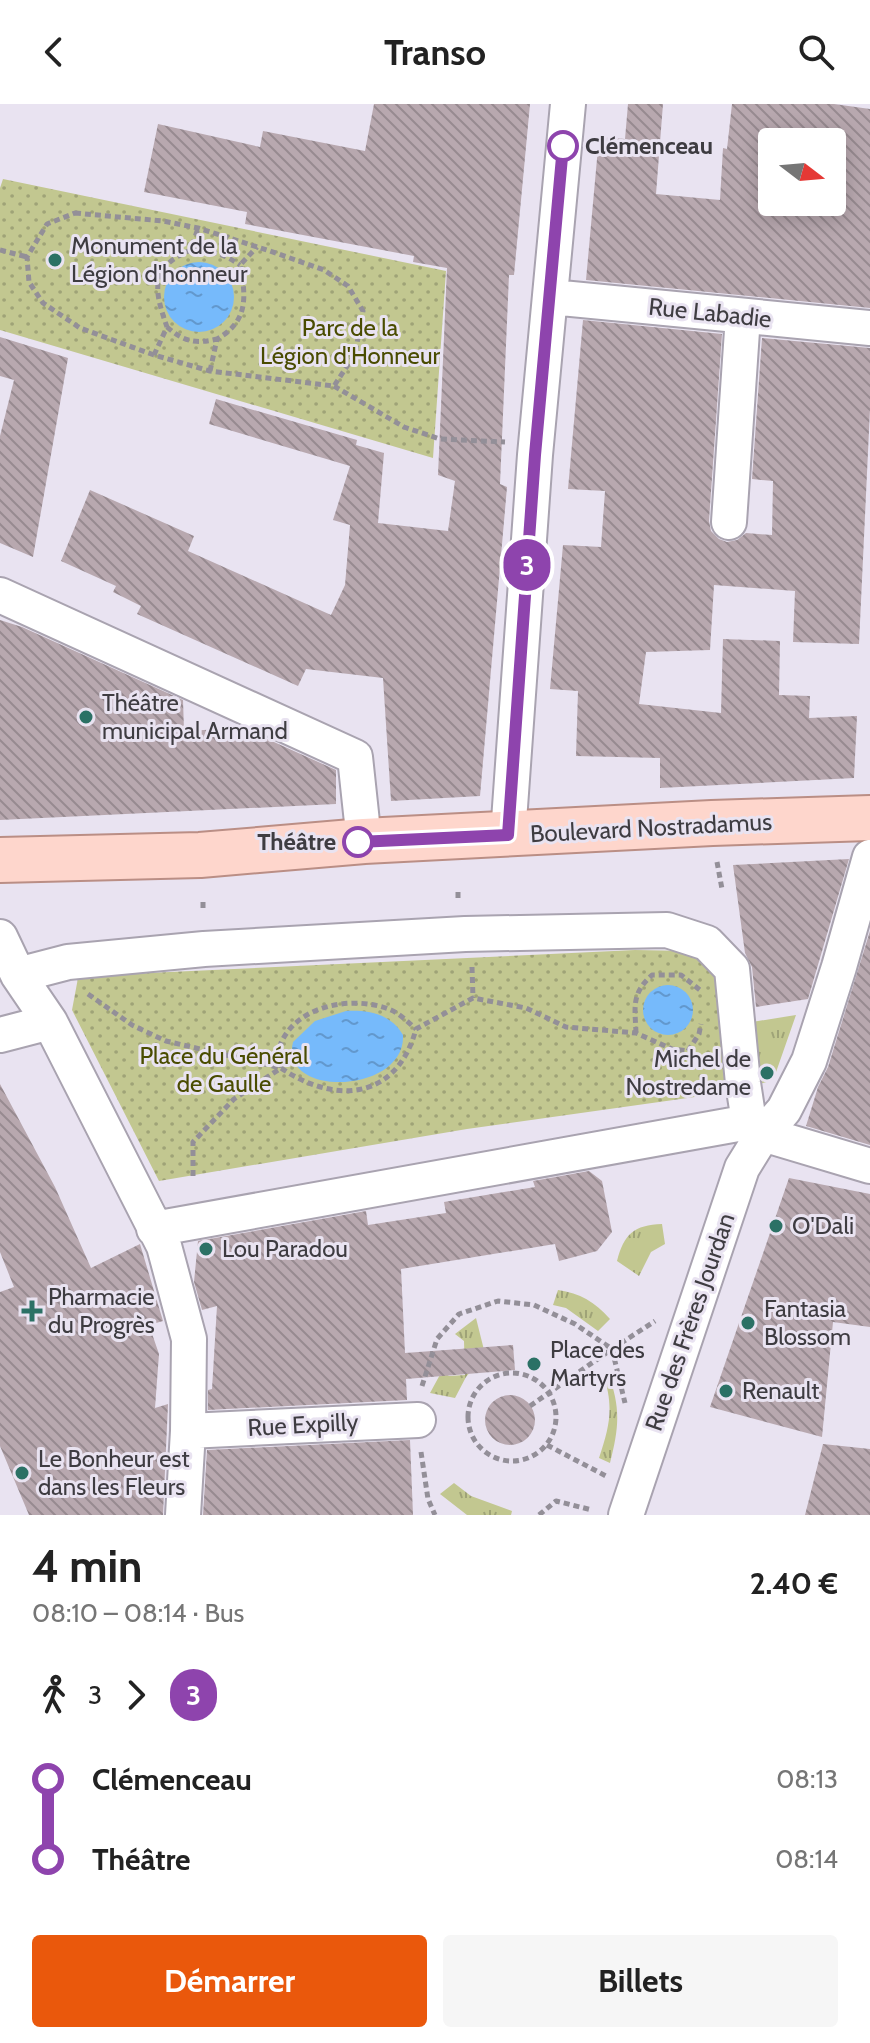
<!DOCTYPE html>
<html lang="fr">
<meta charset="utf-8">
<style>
body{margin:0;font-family:Cabin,sans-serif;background:#f6f6f6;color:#222;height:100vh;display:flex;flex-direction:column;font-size:30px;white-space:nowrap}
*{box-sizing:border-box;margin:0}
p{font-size:26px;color:#767676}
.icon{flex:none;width:44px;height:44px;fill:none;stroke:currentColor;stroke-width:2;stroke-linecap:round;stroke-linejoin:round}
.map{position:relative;height:1411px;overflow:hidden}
.sheet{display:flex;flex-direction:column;background:#fff;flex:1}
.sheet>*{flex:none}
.badge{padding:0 16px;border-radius:26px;font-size:28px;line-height:52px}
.needle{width:52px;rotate:106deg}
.buttons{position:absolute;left:758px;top:24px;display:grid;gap:16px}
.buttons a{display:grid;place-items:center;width:88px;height:88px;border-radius:8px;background:#fff;box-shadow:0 4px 20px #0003;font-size:40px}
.map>.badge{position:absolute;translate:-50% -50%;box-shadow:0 0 0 4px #fff}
.legs{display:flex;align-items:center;gap:12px;height:88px;padding:0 32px;font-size:26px}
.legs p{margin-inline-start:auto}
.summary{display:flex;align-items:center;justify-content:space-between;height:136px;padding:0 32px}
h1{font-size:44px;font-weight:700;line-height:60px}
.action{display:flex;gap:16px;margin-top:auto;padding:16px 32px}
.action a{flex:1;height:92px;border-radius:8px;background:#ea580c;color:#fff;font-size:32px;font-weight:700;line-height:92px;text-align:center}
.action a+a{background:#f6f6f6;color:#222}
ul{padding:0 32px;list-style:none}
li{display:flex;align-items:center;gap:28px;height:80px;font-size:30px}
li i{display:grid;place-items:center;width:12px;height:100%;margin:0 10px;background:currentColor}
li i::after{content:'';width:20px;height:20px;margin:-10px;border:6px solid;border-radius:50%;background:#fff}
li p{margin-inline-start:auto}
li:first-child i{background:linear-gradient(#0000 50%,currentColor 0)}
li:last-child i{background:linear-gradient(currentColor 50%,#0000 0)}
header{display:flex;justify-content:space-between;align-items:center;height:104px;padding:0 32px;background:#fff;font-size:36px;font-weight:700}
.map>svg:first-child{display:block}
.grass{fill:url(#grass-tufts)}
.park{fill:url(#park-dots)}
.water{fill:url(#water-ripples)}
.building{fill:url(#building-back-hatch);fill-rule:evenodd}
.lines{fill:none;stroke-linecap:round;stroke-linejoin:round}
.minor-casing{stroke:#a9a3b0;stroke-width:38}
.primary-casing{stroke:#ba8e85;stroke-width:48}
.path{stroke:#938f98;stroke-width:5;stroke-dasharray:6 4;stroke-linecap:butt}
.minor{stroke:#fff;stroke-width:34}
.primary{stroke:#fed6cc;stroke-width:44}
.line-1-casing{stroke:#fff;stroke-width:18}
.line-1{stroke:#8e44ad;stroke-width:12}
.stop-1-dot{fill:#fff;stroke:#8e44ad;stroke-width:4}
.poi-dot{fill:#2b7165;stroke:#e9e3f1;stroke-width:3}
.labels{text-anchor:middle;stroke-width:6;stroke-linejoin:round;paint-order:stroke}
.stop-label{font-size:24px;font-weight:bold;fill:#3e3c41;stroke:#e9e3f1;text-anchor:start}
.poi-label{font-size:24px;fill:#3e3c41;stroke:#e9e3f1;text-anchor:start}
.street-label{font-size:24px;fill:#3e3c41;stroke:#e9e3f1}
.park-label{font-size:24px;fill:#4a4c01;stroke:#e9e3f1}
</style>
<header><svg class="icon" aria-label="back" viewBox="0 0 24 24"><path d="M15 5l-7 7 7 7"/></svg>Transo<svg class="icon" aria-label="search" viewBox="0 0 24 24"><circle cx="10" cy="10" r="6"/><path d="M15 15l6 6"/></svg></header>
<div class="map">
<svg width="870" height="1411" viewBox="0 0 870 1411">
<defs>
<pattern id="grass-tufts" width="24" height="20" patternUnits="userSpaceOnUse" patternTransform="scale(2)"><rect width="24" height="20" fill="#c2c790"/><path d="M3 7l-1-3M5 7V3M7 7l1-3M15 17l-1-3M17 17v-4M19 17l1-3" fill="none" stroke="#9fa377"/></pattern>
<pattern id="park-dots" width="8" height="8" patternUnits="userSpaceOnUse" patternTransform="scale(2)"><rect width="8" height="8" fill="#c2c790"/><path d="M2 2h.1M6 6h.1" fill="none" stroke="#9fa377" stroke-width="1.8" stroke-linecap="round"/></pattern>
<pattern id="water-ripples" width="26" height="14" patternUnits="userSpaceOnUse" patternTransform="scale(2)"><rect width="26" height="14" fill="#76bafb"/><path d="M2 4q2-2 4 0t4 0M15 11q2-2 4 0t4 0" fill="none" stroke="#6298cd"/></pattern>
<pattern id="building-back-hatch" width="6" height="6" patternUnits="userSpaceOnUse" patternTransform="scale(2)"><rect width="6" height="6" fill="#b8a8af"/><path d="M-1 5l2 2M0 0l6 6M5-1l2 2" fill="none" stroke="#978a90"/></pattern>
</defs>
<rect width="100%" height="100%" fill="#e9e3f1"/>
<path class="grass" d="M796,911L775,971L770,977L759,980L752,918Z
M662,1120L665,1140L651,1148L639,1172L617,1157C624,1130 634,1121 662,1120Z
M558,1186C580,1189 595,1198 610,1215L598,1227L566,1204L553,1201Z
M476,1214L485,1250L466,1273L455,1294L430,1289L442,1267L449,1272L465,1271L464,1237L455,1230Z
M603,1269H608C621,1304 619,1323 610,1359L599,1354C610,1321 614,1303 603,1269Z
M454,1379L471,1392L512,1407L511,1411H467L440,1390Z"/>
<path class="park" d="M3,75L446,167L433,354L0,226V84Z
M635,846L688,847L712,855L724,874L727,974L709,991L467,1025L159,1077L72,906L78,874L105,871Z"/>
<path class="water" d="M164 193a35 35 0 1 1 70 0a35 35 0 1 1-70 0Z
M643 906a25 25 0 1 1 50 0a25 25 0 1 1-50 0Z
M346,907C369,906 391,910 403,931C406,990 279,995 293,938L315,917Z"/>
<path class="building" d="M374,0H530L514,171H509L500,380L507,383L480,692L391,697L383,574L306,565L298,582L137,510L141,502L113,488L116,482L61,457L90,386L194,432L188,447L331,511L345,481L350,421L333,416L350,362L209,320L216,295L357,336L356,341L384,349L378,419L448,427L455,377L438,371L447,164L413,158L414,152L245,120L247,108L144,88L158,20L260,43L263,27L365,47Z
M628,0H663L656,90L720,96L723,44L727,45L732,0H834L870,5V204L586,176L599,33L625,35ZM772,38H834L837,98H772Z
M583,216L722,230L709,417L711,427L719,435L727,438L737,436L746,429L772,431L773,377L752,375L762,234L870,244V305L859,540L793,538L795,487L714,481L710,546L646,548L639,600L721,609L723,535L780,537L779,591L810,592L809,614L857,612L854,674L660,684V654L576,652L578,587L550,585L563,441L601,443L605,387L568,385Z
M0,233L68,254L33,453L0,439V332L14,276L0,272Z
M0,516L22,523L183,596L184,627L243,624L336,666V700L0,716Z
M849,755L808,895L756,903L752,863L745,849L733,761Z
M870,827V1041L806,1022L818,983L828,963Z
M0,980L55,1083L91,1164L140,1140L163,1217L149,1221L159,1250L155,1304L168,1300L163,1411H29L0,1342V1188L14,1183L0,1148Z
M589,1067L602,1077L612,1128L597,1147L559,1157L555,1140L401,1165L405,1249L513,1241L515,1266L406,1275L407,1296L208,1306V1286L212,1285L217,1202L202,1206L194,1178L198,1137L366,1107L368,1121L446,1109L444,1098L535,1083L533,1077Z
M789,1074L870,1090V1223L833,1218L822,1333L710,1303Z
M485 1316a25 25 0 1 1 50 0a25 25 0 1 1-50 0Z
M410,1336L413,1411H203L207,1346Z
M823,1340L870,1345V1411H805Z"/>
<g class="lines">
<defs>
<path id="minor" d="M551,193L870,224
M729,418L743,212
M0,491L355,653L364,737
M508,731L535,351L568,0
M0,833L18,871L50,918L164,1142L189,1235L188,1327L183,1411
M18,871L68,858L204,845L465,830L667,826L707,839L732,865L743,979L749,1018
M0,931L50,918
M154,1125L749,1018L763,1030L870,1062
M188,1327L418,1316
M626,1411L742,1064L763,1030L784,1006L809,957L839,863L870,753"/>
<path id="primary" d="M0,756L200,751L364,737L712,719L870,714"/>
</defs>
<use href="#minor" class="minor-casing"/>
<use href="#primary" class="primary-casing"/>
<path class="path" d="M75,109L163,117L198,124L270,147L324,166L348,182L363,207L355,250L334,282L210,267L154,251L80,224L43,199L29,178L27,153L47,120Z
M0,146L27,153
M191,146C211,146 224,150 240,161
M167,223C184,238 196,240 217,235
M154,251L167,223C154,186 149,163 191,146L198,124
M210,267L217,235C249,217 246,192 240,161L257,143
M334,282L404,323L440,335L505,338
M717,758L722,785
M458,788V796
M203,798V808
M472,863L473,894
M88,890L132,921L166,937L281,964C280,956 278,946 281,939C298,900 355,891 391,906C400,910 408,918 416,925
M636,929C635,903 631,890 652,871H681L700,886
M688,947L699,930L701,920
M193,1072V1038L234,995L281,964C335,1001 397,996 416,925L473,894L526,904L566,923L636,929L672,945L688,947L706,962
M468 1313a44 44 0 1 1 88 0a44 44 0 1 1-88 0Z
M422,1282L437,1235L459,1210L498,1197L534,1201L575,1220L612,1245L655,1217
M530,1302L612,1245L625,1299
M547,1341L606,1372
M421,1348L428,1395L435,1411
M539,1411L556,1397L592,1406"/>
<use href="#minor" class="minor"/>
<use href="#primary" class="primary"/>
</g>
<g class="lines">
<defs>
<path id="line-1" d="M358,738L508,731L535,351L563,42"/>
</defs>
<use href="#line-1" class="line-1-casing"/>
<use href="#line-1" class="line-1"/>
</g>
<g class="stop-1-dot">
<circle cx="563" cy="42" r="14"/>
<circle cx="358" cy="738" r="14"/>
</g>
<g class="poi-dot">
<circle cx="55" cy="156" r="8"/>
<circle cx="86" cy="613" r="8"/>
<circle cx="767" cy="969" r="8"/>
<circle cx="776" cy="1122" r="8"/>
<circle cx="206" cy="1145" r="8"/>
<path d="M28 1195h8v8h8v8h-8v8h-8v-8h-8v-8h8z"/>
<circle cx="748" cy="1219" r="8"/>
<circle cx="534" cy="1260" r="8"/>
<circle cx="726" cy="1287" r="8"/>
<circle cx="22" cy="1369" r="8"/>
</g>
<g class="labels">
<g class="stop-label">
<text x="585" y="50">Clémenceau</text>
<text x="336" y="746" text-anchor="end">Théâtre</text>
</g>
<g class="poi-label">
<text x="71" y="150">Monument de la<tspan x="71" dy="28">Légion d'honneur</tspan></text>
<text x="102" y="607">Théâtre<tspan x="102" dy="28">municipal Armand</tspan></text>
<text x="751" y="963" text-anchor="end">Michel de<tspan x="751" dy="28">Nostredame</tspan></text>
<text x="792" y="1130">O'Dali</text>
<text x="222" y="1153">Lou Paradou</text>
<text x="48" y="1201">Pharmacie<tspan x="48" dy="28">du Progrès</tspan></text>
<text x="764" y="1213">Fantasia<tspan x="764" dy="28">Blossom</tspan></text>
<text x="550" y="1254">Place des<tspan x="550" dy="28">Martyrs</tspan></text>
<text x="742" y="1295">Renault</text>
<text x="38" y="1363">Le Bonheur est<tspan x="38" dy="28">dans les Fleurs</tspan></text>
</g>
<g class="street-label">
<text transform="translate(710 209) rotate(6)" y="8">Rue Labadie</text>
<text transform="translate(651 724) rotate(-3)" y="8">Boulevard Nostradamus</text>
<text transform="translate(690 1218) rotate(-71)" y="8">Rue des Frères Jourdan</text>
<text transform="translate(303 1321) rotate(-3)" y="8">Rue Expilly</text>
</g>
<g class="park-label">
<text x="350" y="232">Parc de la<tspan x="350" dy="28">Légion d'Honneur</tspan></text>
<text x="224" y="960">Place du Général<tspan x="224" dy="28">de Gaulle</tspan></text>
</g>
</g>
</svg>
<div class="buttons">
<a><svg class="needle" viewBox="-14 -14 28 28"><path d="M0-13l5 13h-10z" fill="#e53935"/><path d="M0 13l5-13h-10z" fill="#767676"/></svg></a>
</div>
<b class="badge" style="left:527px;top:461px;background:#8e44ad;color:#fff">3</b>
</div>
<section class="sheet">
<div class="summary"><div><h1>4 min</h1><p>08:10 – 08:14 · Bus</p></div><b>2.40 €</b></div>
<div class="legs"><svg class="icon" aria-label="walk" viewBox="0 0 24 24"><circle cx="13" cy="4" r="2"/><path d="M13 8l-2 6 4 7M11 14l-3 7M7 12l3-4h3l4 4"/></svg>3<svg class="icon" aria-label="forward" viewBox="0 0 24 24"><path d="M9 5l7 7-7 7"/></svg><b class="badge" style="background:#8e44ad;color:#fff">3</b></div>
<ul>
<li><i style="color:#8e44ad"></i><b>Clémenceau</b><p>08:13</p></li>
<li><i style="color:#8e44ad"></i><b>Théâtre</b><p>08:14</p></li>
</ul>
<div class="action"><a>Démarrer</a><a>Billets</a></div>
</section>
